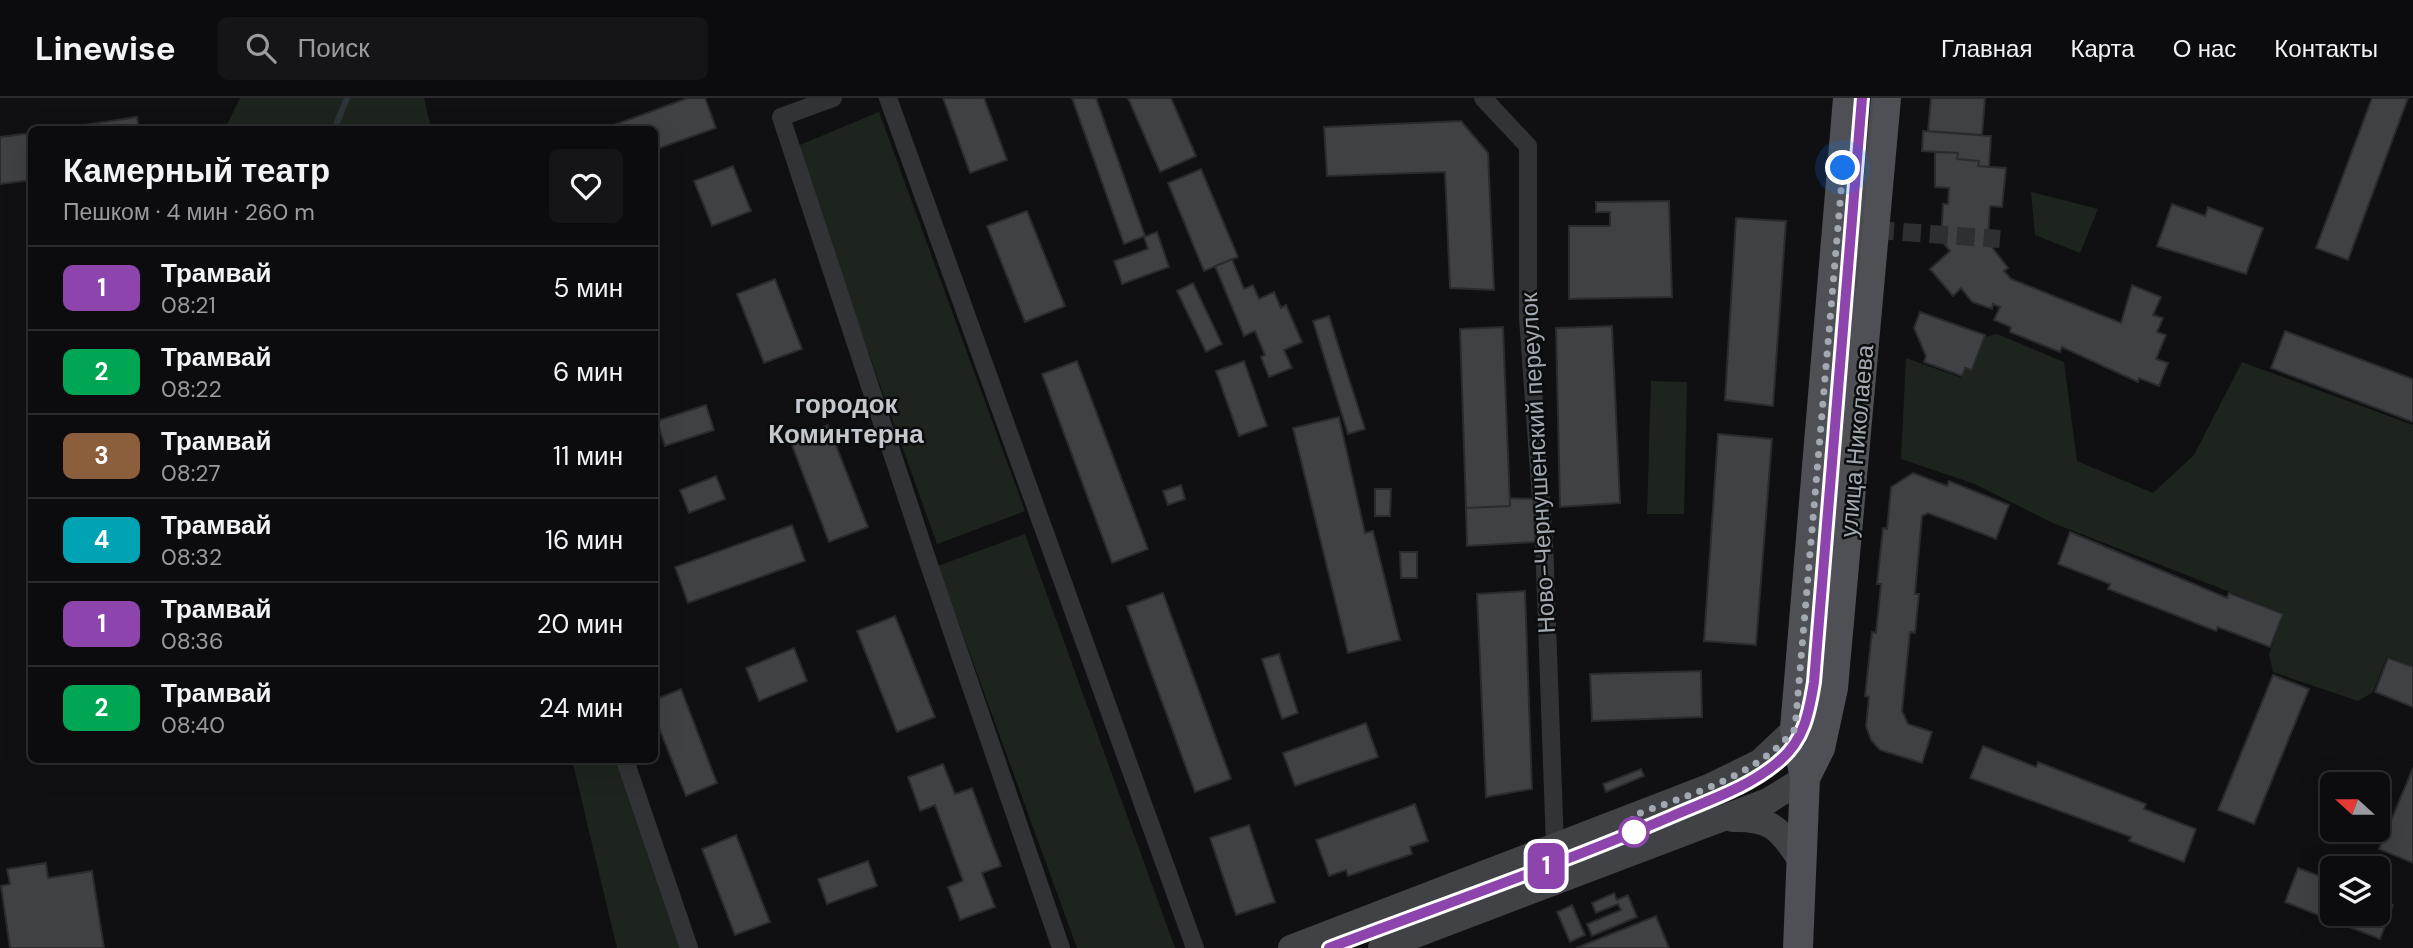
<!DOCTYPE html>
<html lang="ru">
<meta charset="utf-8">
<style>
body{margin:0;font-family:"DM Sans",sans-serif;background:#151517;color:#f1f3f6;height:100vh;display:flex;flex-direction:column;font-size:26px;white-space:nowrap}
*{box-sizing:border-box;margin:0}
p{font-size:23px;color:#9a9b9e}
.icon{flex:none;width:38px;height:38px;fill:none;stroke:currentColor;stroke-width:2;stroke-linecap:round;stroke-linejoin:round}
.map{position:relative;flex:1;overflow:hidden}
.side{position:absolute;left:28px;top:28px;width:630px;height:637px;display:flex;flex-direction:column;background:#0c0c0e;border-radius:10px;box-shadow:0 7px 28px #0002,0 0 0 2px #2c2c2e}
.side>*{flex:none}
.badge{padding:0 14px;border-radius:10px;font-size:24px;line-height:46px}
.needle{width:46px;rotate:291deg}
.controls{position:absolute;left:2320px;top:674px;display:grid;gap:14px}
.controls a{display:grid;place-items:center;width:70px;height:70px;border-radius:10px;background:#0c0c0e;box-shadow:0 7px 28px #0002,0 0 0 2px #2c2c2e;font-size:35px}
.you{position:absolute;width:35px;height:35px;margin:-18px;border:5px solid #fff;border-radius:50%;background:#1a73e8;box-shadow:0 0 0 10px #1a73e833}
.map>.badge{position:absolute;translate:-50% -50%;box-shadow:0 0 0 4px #fff}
.round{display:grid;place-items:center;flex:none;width:74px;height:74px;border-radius:10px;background:#151517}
.head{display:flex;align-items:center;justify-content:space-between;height:119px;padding:0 35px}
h1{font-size:33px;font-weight:800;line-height:52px}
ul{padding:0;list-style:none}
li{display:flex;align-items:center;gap:21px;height:84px;padding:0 35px;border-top:2px solid #2c2c2e}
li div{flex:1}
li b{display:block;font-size:26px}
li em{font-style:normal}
li .badge{min-width:77px;font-weight:700;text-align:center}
header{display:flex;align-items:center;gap:42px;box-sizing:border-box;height:98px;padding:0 35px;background:#0c0c0e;border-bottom:2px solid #2c2c2e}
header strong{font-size:33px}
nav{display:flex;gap:38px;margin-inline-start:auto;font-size:24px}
.search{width:490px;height:63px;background:#151517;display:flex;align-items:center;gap:18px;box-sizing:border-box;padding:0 24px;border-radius:10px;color:#9a9b9e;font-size:26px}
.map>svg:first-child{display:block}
.green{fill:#1d241d}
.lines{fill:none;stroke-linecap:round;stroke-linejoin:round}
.stream{stroke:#2b3439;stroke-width:6}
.building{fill:#3f4145;stroke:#2a2b2e;stroke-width:2}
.minor-tunnel{stroke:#2d2f32;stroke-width:18;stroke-dasharray:18 9;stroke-linecap:butt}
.minor{stroke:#323336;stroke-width:18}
.secondary{stroke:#404246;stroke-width:26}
.primary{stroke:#4e5055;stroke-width:30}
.tram{stroke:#494b4f;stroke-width:2}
.line-casing{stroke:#fff;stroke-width:16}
.line{stroke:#8e44ad;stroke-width:10}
.walk{stroke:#a2a9b2;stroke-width:7;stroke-dasharray:0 12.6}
.stop-dot{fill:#fff;stroke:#8e44ad;stroke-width:3.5}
.labels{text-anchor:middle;stroke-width:5;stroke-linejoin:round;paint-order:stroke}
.street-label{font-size:24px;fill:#a2a9b2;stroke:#0b0c0d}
.neighbourhood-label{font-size:26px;font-weight:bold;fill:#c3c7ce;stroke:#0b0c0d}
</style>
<header>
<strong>Linewise</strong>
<div class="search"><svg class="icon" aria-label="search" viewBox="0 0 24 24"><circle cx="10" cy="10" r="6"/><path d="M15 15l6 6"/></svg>Поиск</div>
<nav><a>Главная</a><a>Карта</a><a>О нас</a><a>Контакты</a></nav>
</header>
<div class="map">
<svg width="2413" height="850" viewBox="0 0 2413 850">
<rect width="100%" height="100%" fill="#101012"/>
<path class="green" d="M240,0H424L430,26L408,32L225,31Z
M879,14L1025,413L937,446L795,49Z
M2031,94L2098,111L2080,155L2035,137Z
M1997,236L2064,264L2077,363L2153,395L2194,357L2242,264L2413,327V568L2387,558L2373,594L2358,603L2273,574L2269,556L2284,515L2053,425L1975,386L1901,361L1906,260L1962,280L1965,271L1973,273L1985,239Z
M1651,283L1687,284L1684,416H1647Z
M1025,436L1175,850H1077L938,468Z
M572,662H620L682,850H617Z"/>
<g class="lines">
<path class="stream" d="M334,32L347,0"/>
</g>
<path class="building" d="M688,0H705L716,30L654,52V32H600Z
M943,0H984L1007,62L970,75Z
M1072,0H1096L1145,138L1124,146Z
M1128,0H1171L1196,58L1160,74Z
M1931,0H1985L1982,37L1928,33Z
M2372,0H2408L2348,162L2316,150Z
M137,19L139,32H52Z
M1461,23L1488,55L1494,192L1450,190L1445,74L1327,78L1324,29Z
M1923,33L1991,38L1989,69L1978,68L1979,63L1957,61L1958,55L1922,53Z
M32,35V82L0,86V39Z
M1935,54L1958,55L1957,61L1979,63L1978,68L2006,70L2002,109L1990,108L1988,144L2008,170L2004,173L2011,181L2121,225L2132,187L2161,199L2153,217L2163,220L2157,234L2166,237L2156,261L2168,265L2159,288L2139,280L2138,284L2062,249L2060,254L2010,234L2011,229L1994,222L2000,209L1993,206L1992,211L1972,204L1961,190L1953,198L1930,171L1950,153L1941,142L1943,106H1948L1949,90L1935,89Z
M733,68L751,113L712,128L694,83Z
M1201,71L1238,159L1204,173L1168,85Z
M1669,103L1672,199L1569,201V128H1610V114H1596V104Z
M2172,106L2205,118L2208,109L2263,130L2246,176L2157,148Z
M1027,113L1065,208L1025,224L987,128Z
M1736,120L1786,123L1773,308L1725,302Z
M1157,134L1169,169L1122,186L1114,163L1148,151L1144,139Z
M1232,161L1244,191L1253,187L1259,201L1274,194L1281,210L1286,207L1302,244L1284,252L1292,270L1269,279L1261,259L1265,257L1255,233L1244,238L1215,168Z
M775,181L802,251L764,265L737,196Z
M1193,185L1222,246L1206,254L1177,193Z
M1920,214L1985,237L1972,272L1965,270L1962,278L1924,264L1926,258L1914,230Z
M1329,218L1365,331L1348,336L1313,223Z
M1612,228L1620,405L1560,409L1556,230Z
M1503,229L1510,408L1466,410L1460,231Z
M2285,233L2413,281V324L2271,270Z
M1077,263L1148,451L1112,465L1042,276Z
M1244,263L1267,328L1239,338L1216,273Z
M706,307L714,332L665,348L657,323Z
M1339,319L1365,435L1373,433L1400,542L1348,555L1293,330Z
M828,327L868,429L829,444L790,342Z
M1718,336L1772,341L1756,547L1704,543Z
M1913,375L1947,388L1949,383L2009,407L1996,441L1928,415L1922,418L1915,496H1919L1915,535L1910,534L1902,613L1908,626L1932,634L1922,665L1880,652L1871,642L1866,628L1869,599L1865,598L1872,534L1876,535L1881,486H1877L1883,430L1887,431L1891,389Z
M716,378L725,401L689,415L680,392Z
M1181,387L1185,401L1168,407L1163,393Z
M1375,391H1391L1390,418H1375Z
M1510,400L1534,401L1535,444L1467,448L1466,410L1510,408Z
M792,427L805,463L688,505L675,469Z
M2070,434L2227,500L2229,495L2283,516L2270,549L2218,529L2216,533L2108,491L2110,486L2058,466Z
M1400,454H1417V480H1401Z
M1525,493L1532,691L1486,699L1477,496Z
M1163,495L1231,681L1195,694L1127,508Z
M895,518L935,619L897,634L857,533Z
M794,550L807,583L759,603L746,570Z
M1279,556L1298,615L1282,621L1262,561Z
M2388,560L2413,569V609L2375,594Z
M1701,573L1702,619L1592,623L1590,576Z
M2273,577L2309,591L2254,726L2218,712Z
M681,591L717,685L686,698L654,617V602Z
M1366,625L1378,659L1295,688L1283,655Z
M1983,648L2036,669L2038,664L2146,706L2144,711L2196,731L2184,764L2129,743L2131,739L1970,680Z
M943,666L955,696L972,690L1001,768L982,775L995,809L960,822L948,789L963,783L935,707L920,713L908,679Z
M2413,670V765L2379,751Z
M1641,671L1644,678L1606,694L1603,686Z
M1415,706L1428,743L1410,749L1412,756L1348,778L1346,772L1329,778L1316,742Z
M1249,727L1275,804L1236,817L1210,740Z
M736,737L770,824L735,837L702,751Z
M868,763L877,788L827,806L818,781Z
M46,765L48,780L92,773L104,850H10L1,788L10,786L7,771Z
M2298,770L2333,783V816H2378V801L2393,807L2380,841L2285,804Z
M1614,795L1617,802L1628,797L1637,819L1592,838L1587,826L1621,812L1618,806L1596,815L1592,805Z
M1572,807L1585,837L1570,844L1557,814Z
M1656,818L1669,850H1576Z"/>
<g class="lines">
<path class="minor-tunnel" d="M1876,132L2000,141"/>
<path class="minor" d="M833,0L781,19L926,458L1061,850
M888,0L1195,850
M1483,0L1528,48V220L1544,443L1555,748
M1841,93L1862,121L1876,132
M625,662L689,850"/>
<path class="secondary" d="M1733,721C1775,720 1780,733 1803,765
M1291,850L1709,689L1760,664L1795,631
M1381,850L1768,703L1805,680"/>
<path class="primary" d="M1805,680L1820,650L1833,590L1886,0
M1798,850L1805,680L1795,631L1848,0"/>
<path class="tram" d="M1856,191L1873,0
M1329,850C1441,808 1555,768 1665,721C1703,704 1747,691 1778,664C1804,643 1809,615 1813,584L1862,0"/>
</g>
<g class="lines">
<defs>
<path id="line" d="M1329,850C1442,807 1558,767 1670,719C1706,703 1748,690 1778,664C1804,643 1809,615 1814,584L1862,0"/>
</defs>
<use href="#line" class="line-casing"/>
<use href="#line" class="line"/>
<path class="walk" d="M1634,734L1632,718C1688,697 1756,679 1795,631L1843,70"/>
</g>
<circle class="stop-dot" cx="1634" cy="734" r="14"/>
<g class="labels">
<g class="street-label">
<text transform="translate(1857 343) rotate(-85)" y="8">улица Николаева</text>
<text transform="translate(1538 365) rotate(-93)" y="8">Ново-Чернушенский переулок</text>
</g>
<g class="neighbourhood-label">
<text x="846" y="315">городок<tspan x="846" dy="30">Коминтерна</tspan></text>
</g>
</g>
</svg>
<div class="controls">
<a><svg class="needle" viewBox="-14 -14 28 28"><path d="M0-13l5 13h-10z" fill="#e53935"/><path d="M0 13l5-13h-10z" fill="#9a9b9e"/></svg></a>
<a><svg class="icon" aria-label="layers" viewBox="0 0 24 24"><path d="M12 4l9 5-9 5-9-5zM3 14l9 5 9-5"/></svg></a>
</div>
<div class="you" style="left:1843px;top:70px"></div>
<b class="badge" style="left:1546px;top:768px;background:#8e44ad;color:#fff">1</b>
<section class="side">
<div class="head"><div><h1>Камерный театр</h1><p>Пешком · 4 мин · 260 m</p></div><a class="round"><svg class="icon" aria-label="heart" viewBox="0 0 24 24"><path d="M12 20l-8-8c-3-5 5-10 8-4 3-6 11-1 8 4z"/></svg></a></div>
<ul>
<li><span class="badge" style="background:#8e44ad;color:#fff">1</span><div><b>Трамвай</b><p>08:21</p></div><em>5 мин</em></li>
<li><span class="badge" style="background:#00a651;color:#fff">2</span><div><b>Трамвай</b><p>08:22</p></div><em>6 мин</em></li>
<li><span class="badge" style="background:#8b5e3c;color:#fff">3</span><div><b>Трамвай</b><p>08:27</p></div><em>11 мин</em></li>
<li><span class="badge" style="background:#00a3b4;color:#fff">4</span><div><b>Трамвай</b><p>08:32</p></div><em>16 мин</em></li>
<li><span class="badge" style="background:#8e44ad;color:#fff">1</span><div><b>Трамвай</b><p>08:36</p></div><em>20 мин</em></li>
<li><span class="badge" style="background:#00a651;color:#fff">2</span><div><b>Трамвай</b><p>08:40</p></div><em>24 мин</em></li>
</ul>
</section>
</div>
